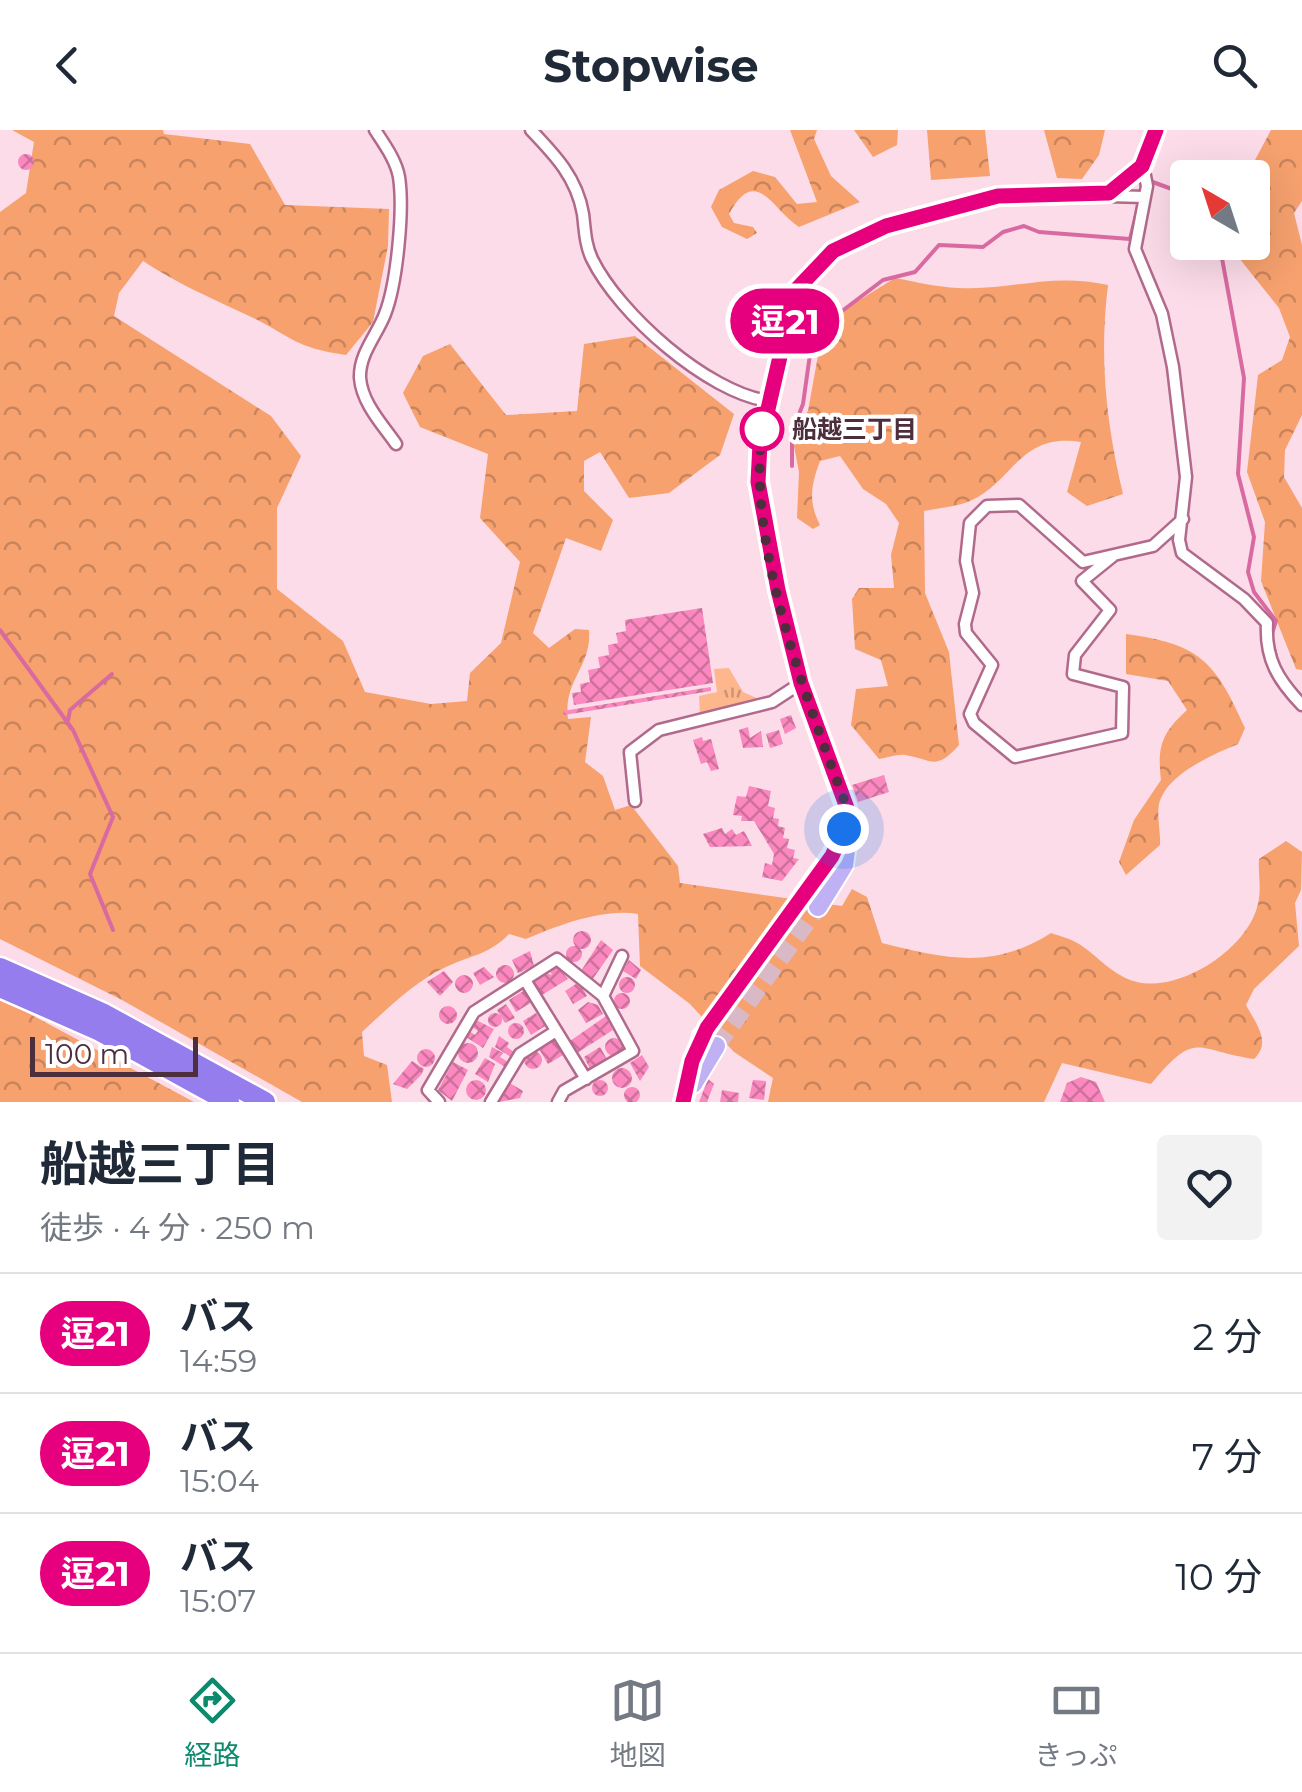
<!DOCTYPE html>
<html lang="ja">
<meta charset="utf-8">
<style>
body{margin:0;font-family:Montserrat,"Noto Sans JP",sans-serif;background:#f2f2f3;color:#1f2937;height:100vh;display:flex;flex-direction:column;font-size:38px;white-space:nowrap}
*{box-sizing:border-box;margin:0}
p{font-size:32px;color:#747a83}
.icon{flex:none;width:55px;height:55px;fill:none;stroke:currentColor;stroke-width:2;stroke-linecap:round;stroke-linejoin:round}
.map{position:relative;height:972px;overflow:hidden}
.details{display:flex;flex-direction:column;background:#fff;flex:1}
.details>*{flex:none}
.badge{padding:0 20px;border-radius:32px;font-size:35px;line-height:65px}
.needle{width:65px;rotate:321deg}
.tools{position:absolute;left:1170px;top:30px;display:grid;gap:20px}
.tools a{display:grid;place-items:center;width:100px;height:100px;border-radius:10px;background:#fff;box-shadow:0 10px 40px #0002;font-size:50px}
.scale{position:absolute;left:30px;bottom:25px;width:168px;box-sizing:border-box;padding-left:10px;border:5px solid #4d2e3c;border-top:0;font-size:28px;line-height:35px;white-space:nowrap;color:#4d2e3c;-webkit-text-stroke:8px #fff;paint-order:stroke}
.you{position:absolute;width:50px;height:50px;margin:-25px;border:8px solid #fff;border-radius:50%;background:#1a73e8;box-shadow:0 0 0 15px #1a73e833}
.map>.badge{position:absolute;translate:-50% -50%;box-shadow:0 0 0 5px #fff}
.round{display:grid;place-items:center;flex:none;width:105px;height:105px;border-radius:10px;background:#f2f2f3}
.headline{display:flex;align-items:center;justify-content:space-between;height:170px;padding:0 40px}
h1{font-size:48px;font-weight:700;line-height:75px}
ul{padding:0;list-style:none}
li{display:flex;align-items:center;gap:30px;height:120px;padding:0 40px;border-top:2px solid #e0e1e3}
li div{flex:1}
li b{display:block;font-size:38px}
li em{font-style:normal}
li .badge{min-width:110px;font-weight:700;text-align:center}
header{display:flex;justify-content:space-between;align-items:center;height:130px;padding:0 40px;background:#fff;font-size:45px;font-weight:700}
.dock{display:flex;justify-content:space-around;align-items:center;height:140px;border-top:2px solid #e0e1e3;background:#fff;font-size:28px;color:#747a83}
.dock a{display:grid;justify-items:center;gap:5px}
.dock .on{color:#0b8a6d}
.map>svg:first-child{display:block}
.grass{fill:url(#grass-tufts)}
.forest{fill:url(#forest-crowns)}
.lines{fill:none;stroke-linecap:round;stroke-linejoin:round}
.stream{stroke:#d96aa1;stroke-width:4}
.building{fill:url(#building-cross-hatch)}
.primary-tunnel{stroke:#d9b9c6;stroke-width:18;stroke-dasharray:18 9;stroke-linecap:butt}
.street-casing{stroke:#b16a8b;stroke-width:15}
.primary-casing{stroke:#fff;stroke-width:22}
.highway-casing{stroke:#fff;stroke-width:25}
.street{stroke:#fff;stroke-width:10}
.primary{stroke:#c0b1f5;stroke-width:18}
.highway{stroke:#967dee;stroke-width:20}
.line-casing{stroke:#fff;stroke-width:22}
.line{stroke:#e6007e;stroke-width:15}
.walk{stroke:#4d2e3c;stroke-width:10;stroke-dasharray:0 18}
.stop-dot{fill:#fff;stroke:#e6007e;stroke-width:5}
.labels{text-anchor:middle;stroke-width:8;stroke-linejoin:round;paint-order:stroke}
.stop-label{font-size:25px;font-weight:bold;fill:#4d2e3c;stroke:#fff;text-anchor:start}
</style>
<header><svg class="icon" aria-label="back" viewBox="0 0 24 24"><path d="M15 5l-7 7 7 7"/></svg>Stopwise<svg class="icon" aria-label="search" viewBox="0 0 24 24"><circle cx="10" cy="10" r="6"/><path d="M15 15l6 6"/></svg></header>
<div class="map">
<svg width="1302" height="972" viewBox="0 0 1302 972">
<defs>
<pattern id="grass-tufts" width="24" height="20" patternUnits="userSpaceOnUse" patternTransform="scale(2.5)"><rect width="24" height="20" fill="#feb68c"/><path d="M3 7l-1-3M5 7V3M7 7l1-3M15 17l-1-3M17 17v-4M19 17l1-3" fill="none" stroke="#d09474"/></pattern>
<pattern id="forest-crowns" width="20" height="18" patternUnits="userSpaceOnUse" patternTransform="scale(2.5)"><rect width="20" height="18" fill="#f6a16e"/><path d="M2 6a3 3 0 1 1 6 0M12 15a3 3 0 1 1 6 0" fill="none" stroke="#c9845c"/></pattern>
<pattern id="building-cross-hatch" width="8" height="8" patternUnits="userSpaceOnUse" patternTransform="scale(2.5)"><rect width="8" height="8" fill="#fb88bf"/><path d="M0 0l8 8M0 8l8-8" fill="none" stroke="#cd709c"/></pattern>
</defs>
<rect width="100%" height="100%" fill="#fcdce9"/>
<path class="grass" d="M729,538L743,562L761,570L700,585L699,566L717,562L714,539Z"/>
<path class="forest" d="M12,0H163L164,4L250,14L285,75L389,79L388,116L373,192L346,225C293,218 290,205 247,185C209,167 178,154 143,131L119,163L114,186L271,286L301,326L277,378V459L343,511L365,562L431,574L467,571L470,543L501,513L520,432L480,388L488,324L420,297L403,263L423,226L450,214L506,285L577,281L584,214L635,206L734,284L720,325L669,363L629,368L600,322L584,331V361L613,390L601,421L566,408L533,503L549,518L575,499L589,500C592,537 563,550 568,589L591,587L585,632L603,646L615,680L631,675L678,736L680,753L842,776L852,759L867,767L882,813C946,829 993,840 1051,803C1060,806 1071,809 1079,814C1099,827 1113,846 1137,852C1182,863 1254,815 1259,768C1261,756 1258,742 1259,729L1286,711L1302,722L1301,760L1295,773L1299,816L1254,859L1246,875C1256,894 1272,912 1254,929C1194,920 1197,899 1151,954L1062,933L1044,972H768L773,948L734,922L690,874L640,836L638,784C603,778 559,795 526,809L509,804C489,825 471,825 446,837C415,851 387,879 362,902L364,926L387,935L392,972H302L122,870L0,809V82L26,63L34,12Z
M790,0H817L814,9L831,46L860,72L799,97C773,81 756,33 729,84L734,93L753,97L757,103L747,109L722,97L711,77L719,60L753,41L775,47L797,74L817,72Z
M854,0H898L897,15L873,27Z
M927,0H985L990,46L931,50Z
M1044,0H1105L1099,25L1082,49L1057,48Z
M1271,0H1302V71L1294,83L1302,115V285L1285,320L1284,347L1302,378V540L1296,539L1261,451L1265,392L1247,342L1258,245L1282,230L1290,207L1279,178L1227,113L1252,112V48L1246,47Z
M895,148C916,152 937,157 958,158C1011,161 1050,142 1108,155C1099,227 1106,293 1123,364L1087,376L1067,362L1081,312C1019,302 1013,353 970,371C957,377 938,378 924,381L925,463L949,522L959,615C935,642 932,629 905,625C898,624 886,628 879,629L851,595L856,559L888,556L881,530L855,519L852,469L859,458H894L891,425L899,393L886,374L863,359L840,326L820,331C811,355 808,372 820,395L813,399L797,388L799,342L792,306L808,281L824,192Z
M1126,504C1200,514 1215,531 1245,598L1238,614C1214,624 1172,642 1161,668C1155,679 1161,702 1160,715L1126,745L1119,732L1134,690L1161,650C1157,616 1162,603 1187,580L1168,551L1126,544Z
M0,868L194,972H0Z"/>
<g class="lines">
<path class="stream" d="M1150,51L1188,65
M1219,112L1244,248L1238,344L1254,407L1248,442L1254,462L1276,491L1271,507L1276,527
M792,336V302L803,274L813,203L883,150L915,142L939,115L983,117L1003,102L1024,96L1039,102L1130,109L1139,73
M0,500L73,600L113,687L90,744L113,800
M68,590L70,580L112,544"/>
</g>
<path class="building" d="M18 32a8 8 0 1 1 16 0a8 8 0 1 1-16 0Z
M702,478L713,553L574,575L572,563L581,562L580,554L590,552L588,540L600,538L598,527L609,525L608,515L618,513L616,503L626,501L625,490Z
M711,557V561L564,585L563,581Z
M791,585L796,598L785,604L780,589Z
M748,597L750,608L761,601L763,617L743,618L739,600Z
M779,600L783,614L770,618L766,604Z
M702,607L703,611L711,609L719,639L711,641L707,632L701,634L693,610Z
M884,645L889,662L858,672L852,655Z
M749,656L771,661L768,676L775,678L773,688L779,689L778,696L785,698L783,708L789,709L787,718L795,720L793,728L799,729L782,751L762,747L765,733L772,735L774,724L754,691H741L742,686L733,685L737,666L746,667Z
M722,698L725,704L732,699L736,705L744,701L752,716L710,717L703,704Z
M573 810a9 9 0 1 1 18 0a9 9 0 1 1-18 0Z
M601,810L613,820L592,850L581,841Z
M566 824a8 8 0 1 1 16 0a8 8 0 1 1-16 0Z
M530,821L534,836L518,843L512,830Z
M629,830L641,840L636,849L623,841Z
M496 844a9 9 0 1 1 18 0a9 9 0 1 1-18 0Z
M557,836L568,849L542,865L533,851L546,843L552,845L550,841Z
M484,837L494,847L480,855L473,843Z
M444,841L453,852L440,866L427,852Z
M455 854a9 9 0 1 1 18 0a9 9 0 1 1-18 0Z
M619 855a8 8 0 1 1 16 0a8 8 0 1 1-16 0Z
M579,852L587,866L573,874L565,861Z
M525,860L532,872L516,882L509,870Z
M614 871a8 8 0 1 1 16 0a8 8 0 1 1-16 0Z
M588,872L598,875L603,884L586,893L578,880Z
M506,874L515,888L505,893L497,880Z
M439 885a9 9 0 1 1 18 0a9 9 0 1 1-18 0Z
M488 890a7 7 0 1 1 14 0a7 7 0 1 1-14 0Z
M536,883L545,896L531,905L523,891Z
M606,886L613,900L577,923L570,911Z
M476,890L494,899L483,918L466,907L469,901L475,905L478,901L472,897Z
M508 901a8 8 0 1 1 16 0a8 8 0 1 1-16 0Z
M499,906L509,913L507,917L514,922L511,927L495,917Z
M605 917a9 9 0 1 1 18 0a9 9 0 1 1-18 0Z
M555,910L563,925L548,934L539,919Z
M458 923a10 10 0 1 1 20 0a10 10 0 1 1-20 0Z
M492,917L503,923L500,927L508,932L505,937L489,927Z
M600,917L608,931L591,941L584,927Z
M417 928a9 9 0 1 1 18 0a9 9 0 1 1-18 0Z
M524 930a9 9 0 1 1 18 0a9 9 0 1 1-18 0Z
M642,925L649,937L640,951L630,933Z
M485,928L495,934L488,952L475,944Z
M412,931L424,939L421,945L407,959L393,954Z
M453,932L468,940L452,971L438,960Z
M612 948a10 10 0 1 1 20 0a10 10 0 1 1-20 0Z
M1081,947L1096,952L1105,972H1060L1067,953Z
M708,949L714,954L707,972H699Z
M592 958a8 8 0 1 1 16 0a8 8 0 1 1-16 0Z
M753,950L766,951L764,970L749,968Z
M466 960a10 10 0 1 1 20 0a10 10 0 1 1-20 0Z
M508,952L523,961L520,968L499,972Z
M624 965a8 8 0 1 1 16 0a8 8 0 1 1-16 0Z
M722,960L739,963L738,972H720Z"/>
<g class="lines">
<path class="primary-tunnel" d="M702,906L803,765
M716,916L818,777"/>
<defs>
<path id="street" d="M375,0C384,14 396,30 399,47C404,80 397,153 385,184C377,205 359,224 360,248C362,273 382,294 396,314
M531,0C555,25 577,48 583,84C585,100 585,114 592,129C619,184 707,262 768,271
M1143,36L1147,56L1135,119L1162,184L1173,237L1186,347L1179,410L1182,423L1244,469L1267,493C1265,529 1278,550 1302,575
M1107,66L1145,67
M1113,426L1082,451L1110,480L1075,525L1073,544L1123,557L1122,603L1015,627L974,593L970,584L992,535L966,503L965,494L973,463L966,431L970,393L987,376L1019,375L1083,432L1153,416L1183,389
M635,671L630,622L659,600L772,572L801,553
M525,850L586,949
M603,866L622,826
M439,972L428,960L474,882L557,829L603,866L633,921L564,961L558,972
M491,972L520,924L556,901"/>
<path id="primary" d="M803,765L831,726L844,699
M818,777L844,735L850,690L801,553L778,460L759,351V314L795,161L833,121L886,96L998,66L1109,63L1143,36L1156,0
M693,954L716,916
M683,972L702,906"/>
<path id="highway" d="M0,838L104,884L265,972
M0,857L98,900L229,972"/>
</defs>
<use href="#street" class="street-casing"/>
<use href="#primary" class="primary-casing"/>
<use href="#highway" class="highway-casing"/>
<use href="#street" class="street"/>
<use href="#primary" class="primary"/>
<use href="#highway" class="highway"/>
</g>
<g class="lines">
<defs>
<path id="line" d="M683,972L692,931L707,898L832,726L844,699L847,678L801,553L778,460L758,352L760,314L795,161L833,121L886,96L998,66L1109,63L1142,36L1156,0"/>
</defs>
<use href="#line" class="line-casing"/>
<use href="#line" class="line"/>
<path class="walk" d="M762,299L764,292C742,404 808,572 847,678L844,699"/>
</g>
<circle class="stop-dot" cx="762" cy="299" r="20"/>
<g class="labels">
<g class="stop-label">
<text x="792" y="308">船越三丁目</text>
</g>
</g>
</svg>
<div class="tools">
<a><svg class="needle" viewBox="-14 -14 28 28"><path d="M0-13l5 13h-10z" fill="#e53935"/><path d="M0 13l5-13h-10z" fill="#747a83"/></svg></a>
</div>
<div class="scale">100 m</div>
<div class="you" style="left:844px;top:699px"></div>
<b class="badge" style="left:785px;top:191px;background:#e6007e;color:#fff">逗21</b>
</div>
<section class="details">
<div class="headline"><div><h1>船越三丁目</h1><p>徒歩 · 4 分 · 250 m</p></div><a class="round"><svg class="icon" aria-label="heart" viewBox="0 0 24 24"><path d="M12 20l-8-8c-3-5 5-10 8-4 3-6 11-1 8 4z"/></svg></a></div>
<ul>
<li><span class="badge" style="background:#e6007e;color:#fff">逗21</span><div><b>バス</b><p>14:59</p></div><em>2 分</em></li>
<li><span class="badge" style="background:#e6007e;color:#fff">逗21</span><div><b>バス</b><p>15:04</p></div><em>7 分</em></li>
<li><span class="badge" style="background:#e6007e;color:#fff">逗21</span><div><b>バス</b><p>15:07</p></div><em>10 分</em></li>
</ul>
</section>
<nav class="dock">
<a class="on"><svg class="icon" aria-label="directions" viewBox="0 0 24 24"><path d="M12 3l9 9-9 9-9-9zM9 14v-3h6M13 9l2 2-2 2"/></svg>経路</a>
<a><svg class="icon" aria-label="map" viewBox="0 0 24 24"><path d="M3 6l6-2 6 2 6-2v14l-6 2-6-2-6 2zM9 4v14M15 6v14"/></svg>地図</a>
<a><svg class="icon" aria-label="tickets" viewBox="0 0 24 24"><path d="M3 7h18v10H3zM15 7v10"/></svg>きっぷ</a>
</nav>
